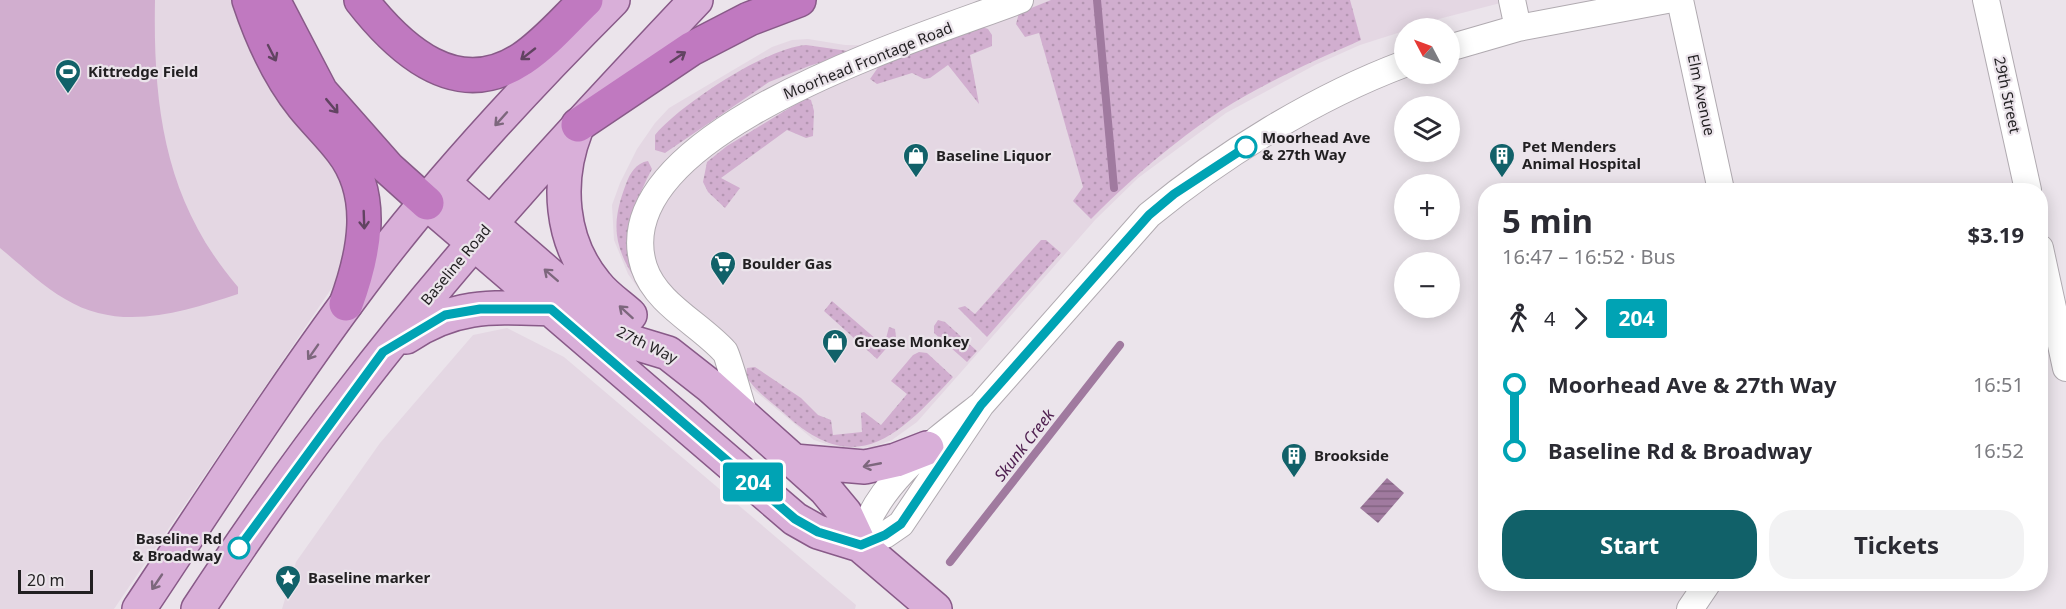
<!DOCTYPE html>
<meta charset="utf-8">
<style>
body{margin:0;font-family:"Noto Sans",sans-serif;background:#f2f2f3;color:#2b2b33;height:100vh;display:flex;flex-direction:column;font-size:22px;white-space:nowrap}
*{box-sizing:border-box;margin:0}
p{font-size:20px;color:#7c7c81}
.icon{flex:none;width:33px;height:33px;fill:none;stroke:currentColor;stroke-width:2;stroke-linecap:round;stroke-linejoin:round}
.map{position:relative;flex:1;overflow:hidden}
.sheet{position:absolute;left:1478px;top:183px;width:570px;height:408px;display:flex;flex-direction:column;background:#fff;border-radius:24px;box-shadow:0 3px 15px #0003}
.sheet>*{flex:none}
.badge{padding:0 12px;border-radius:4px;font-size:21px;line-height:39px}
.needle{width:39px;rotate:311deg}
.tools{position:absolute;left:1394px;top:18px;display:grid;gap:12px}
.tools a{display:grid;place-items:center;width:66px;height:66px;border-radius:50%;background:#fff;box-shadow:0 3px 15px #0003;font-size:30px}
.scale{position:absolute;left:18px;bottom:15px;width:75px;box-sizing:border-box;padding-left:6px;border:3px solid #211f21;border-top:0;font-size:16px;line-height:21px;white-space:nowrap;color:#211f21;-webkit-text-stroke:4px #ebe4eb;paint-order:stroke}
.map>.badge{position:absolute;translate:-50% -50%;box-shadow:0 0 0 3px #fff}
.legs{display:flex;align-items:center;gap:9px;height:66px;padding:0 24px;font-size:20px}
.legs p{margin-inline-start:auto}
.summary{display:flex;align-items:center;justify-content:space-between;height:102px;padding:0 24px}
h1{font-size:33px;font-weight:700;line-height:45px}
.primary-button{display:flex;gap:12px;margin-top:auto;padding:12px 24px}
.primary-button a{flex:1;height:69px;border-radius:24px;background:#116169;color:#fff;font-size:24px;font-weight:700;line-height:69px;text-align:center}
.primary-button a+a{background:#f2f2f3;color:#2b2b33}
ul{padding:0 24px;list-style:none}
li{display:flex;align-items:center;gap:21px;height:66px;font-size:22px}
li i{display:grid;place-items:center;width:9px;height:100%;margin:0 8px;background:currentColor}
li i::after{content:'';width:15px;height:15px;margin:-8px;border:4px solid;border-radius:50%;background:#fff}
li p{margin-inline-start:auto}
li:first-child i{background:linear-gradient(#0000 50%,currentColor 0)}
li:last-child i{background:linear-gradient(currentColor 50%,#0000 0)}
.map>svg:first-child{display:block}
.built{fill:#e4d7e3}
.grass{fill:url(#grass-dots)}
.park{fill:#d1aecf}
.water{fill:url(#water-rules)}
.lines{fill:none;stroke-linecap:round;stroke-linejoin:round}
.stream{stroke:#a07a9f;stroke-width:8}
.minor-casing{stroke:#b0aab0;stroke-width:28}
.major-casing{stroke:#885a88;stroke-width:36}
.highway-casing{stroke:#885a88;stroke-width:36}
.minor{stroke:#fff;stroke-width:26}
.major{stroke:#d9afd9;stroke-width:33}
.highway{stroke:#c079c0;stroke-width:33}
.oneway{stroke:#614361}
.oneway2{stroke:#7d677d}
.line-1-casing{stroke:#fff;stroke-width:14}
.line-1{stroke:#00a3b4;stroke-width:9}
.stop-1-dot{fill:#fff;stroke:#00a3b4;stroke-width:3}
.labels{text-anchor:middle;stroke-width:4.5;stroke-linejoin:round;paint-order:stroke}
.street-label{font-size:15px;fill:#211f21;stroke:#ebe4eb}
.poi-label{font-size:15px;font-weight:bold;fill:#211f21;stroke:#ebe4eb;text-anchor:start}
.stop-label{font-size:15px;font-weight:bold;fill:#211f21;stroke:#ebe4eb;text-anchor:start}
.water-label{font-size:16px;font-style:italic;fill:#4d1d4e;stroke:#ebe4eb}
</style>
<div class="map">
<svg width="2066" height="609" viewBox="0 0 2066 609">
<defs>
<pattern id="grass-dots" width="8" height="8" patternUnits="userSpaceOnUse" patternTransform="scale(1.5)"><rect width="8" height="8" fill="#d1aecf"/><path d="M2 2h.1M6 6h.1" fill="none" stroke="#b395b1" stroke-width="1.8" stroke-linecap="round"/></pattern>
<pattern id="water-rules" width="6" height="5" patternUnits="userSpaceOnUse" patternTransform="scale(1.5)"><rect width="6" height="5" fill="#a07a9f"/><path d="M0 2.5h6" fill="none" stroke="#826381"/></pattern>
</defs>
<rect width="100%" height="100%" fill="#ebe4eb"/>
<path class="built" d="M0,0H237L330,145L357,209L340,276L114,609H0Z
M1020,0H1512L1404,28V31L1360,45L1315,65L1226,113L1138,178L1095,220L917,422L892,440L873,447L841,449L814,440L689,336L638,288L628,274L614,240L612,205L620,183L637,149L655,123L669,108L772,47L792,40L808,39L845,45L899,46Z
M507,328L564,357L856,605L855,609H282L296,562L380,443L473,335Z"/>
<path class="grass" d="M1051,0H1350L1361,40C1330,54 1299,67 1269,83C1203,116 1143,167 1091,219L1073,201L1083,187L1039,33L1025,37L1016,24L1019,13Z
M982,27L988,29L992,35V46L970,55L979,104L948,65L930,78L924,79L912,73L877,84L870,79L879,66Z
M806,45L848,51L864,49L809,66L769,82L665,153L655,150V135C681,104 766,48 806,45Z
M806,98L811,100L814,111L813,136L806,138L787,130L721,178L740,188L725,208L708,192L703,182L707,162L727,146Z
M648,161L652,169C630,211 624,235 637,282C613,246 611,223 626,184C630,173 636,163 648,161Z
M1041,240H1046L1061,253L987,337L958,308L965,306L975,314Z
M832,301L884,346L889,327L895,329L896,337L877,359L824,311Z
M938,320L945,322L977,351L967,362L934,333V326Z
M919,352L927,353L953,377C900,434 857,481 785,414C773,403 752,389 746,375L747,368L755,367L801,398L818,415L831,420L833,435L862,432L861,413L864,412L881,425L907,394L891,381L913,355Z"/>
<path class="park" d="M0,0H155C153,108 165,202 238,287V294C182,312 121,333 65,299C41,285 21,265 0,248Z"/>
<path class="water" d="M1387,478L1404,493L1378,523L1360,508Z"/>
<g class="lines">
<path class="stream" d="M1097,0L1114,188
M950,562L1120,345"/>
<defs>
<path id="minor" d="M1512,0L1518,28
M1680,0L1721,190
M1986,0L2028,190
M1449,48L1518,28L1667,0
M2040,248L2066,368
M981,405C936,440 872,486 860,545L885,535L901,524L981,405L1149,215C1222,155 1316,97 1404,64
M745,416C741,405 728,356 725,352C700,324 656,304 644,267C601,132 930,35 1020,0
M1690,609L1707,584"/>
<path id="major" d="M576,130C556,181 560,241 596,284C605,296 619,305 630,315
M444,183L619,335L635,343L668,353L710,386L825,489L845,513L860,545L935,609
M427,203L795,519L818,532L860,545
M406,337C456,303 495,307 551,309
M794,461L865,467L896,460L927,448
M139,609C215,495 290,377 373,268C446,173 529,84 613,0
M198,609C246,536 296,464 350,395C456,256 576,127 696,0"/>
<path id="highway" d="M249,0C261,36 279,76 303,106C315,121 330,135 342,151C377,196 364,255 346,304
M273,0L321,92L388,168L427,203
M361,0C400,50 457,102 522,59C546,43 565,20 586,0
M578,125L691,49L749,19L799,0"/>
</defs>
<use href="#minor" class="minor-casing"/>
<use href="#major" class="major-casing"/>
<use href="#highway" class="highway-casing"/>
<use href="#minor" class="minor"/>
<use href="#major" class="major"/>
<use href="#highway" class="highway"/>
</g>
<defs><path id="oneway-shaft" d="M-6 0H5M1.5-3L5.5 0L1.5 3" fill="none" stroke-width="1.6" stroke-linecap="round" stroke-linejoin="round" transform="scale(1.5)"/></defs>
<g class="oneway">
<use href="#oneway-shaft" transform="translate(272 53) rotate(63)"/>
<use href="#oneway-shaft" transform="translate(528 54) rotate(142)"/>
<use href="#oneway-shaft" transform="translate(678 57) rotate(-34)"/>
<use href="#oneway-shaft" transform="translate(332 106) rotate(50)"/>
<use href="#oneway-shaft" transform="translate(364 220) rotate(88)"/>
</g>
<g class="oneway2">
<use href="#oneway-shaft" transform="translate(501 119) rotate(132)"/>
<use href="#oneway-shaft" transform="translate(551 275) rotate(-139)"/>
<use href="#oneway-shaft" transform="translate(626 312) rotate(-138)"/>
<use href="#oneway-shaft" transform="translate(313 352) rotate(125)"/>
<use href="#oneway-shaft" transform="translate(872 465) rotate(169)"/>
<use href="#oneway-shaft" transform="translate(157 582) rotate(124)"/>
</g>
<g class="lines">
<defs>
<path id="line-1" d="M239,548L383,352L445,315L480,309H551L795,519L818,532L861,545L885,535L901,524L981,405L1149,215L1174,194L1246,147"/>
</defs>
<use href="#line-1" class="line-1-casing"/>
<use href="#line-1" class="line-1"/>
</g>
<defs>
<symbol id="stadium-pin" viewBox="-11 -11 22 30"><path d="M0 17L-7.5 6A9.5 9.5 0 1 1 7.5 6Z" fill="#116169" stroke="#ebe4eb"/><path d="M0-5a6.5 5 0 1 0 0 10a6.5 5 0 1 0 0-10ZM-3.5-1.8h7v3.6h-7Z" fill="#fff"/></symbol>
<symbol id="shop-pin" viewBox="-11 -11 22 30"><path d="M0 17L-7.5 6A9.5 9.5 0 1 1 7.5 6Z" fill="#116169" stroke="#ebe4eb"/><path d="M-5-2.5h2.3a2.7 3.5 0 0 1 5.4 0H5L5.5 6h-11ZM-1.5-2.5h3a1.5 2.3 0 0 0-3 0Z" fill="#fff"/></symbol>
<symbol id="building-pin" viewBox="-11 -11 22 30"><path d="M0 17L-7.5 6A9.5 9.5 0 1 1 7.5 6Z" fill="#116169" stroke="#ebe4eb"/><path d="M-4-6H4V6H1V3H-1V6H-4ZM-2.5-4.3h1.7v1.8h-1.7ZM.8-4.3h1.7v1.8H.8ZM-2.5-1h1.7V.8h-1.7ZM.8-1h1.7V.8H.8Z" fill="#fff"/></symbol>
<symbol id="supermarket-pin" viewBox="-11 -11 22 30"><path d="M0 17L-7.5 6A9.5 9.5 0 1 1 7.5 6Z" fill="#116169" stroke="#ebe4eb"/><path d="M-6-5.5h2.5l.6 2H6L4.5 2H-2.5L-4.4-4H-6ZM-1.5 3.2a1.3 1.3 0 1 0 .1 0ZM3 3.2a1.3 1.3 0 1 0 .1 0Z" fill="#fff"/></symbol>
<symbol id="sight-pin" viewBox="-11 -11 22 30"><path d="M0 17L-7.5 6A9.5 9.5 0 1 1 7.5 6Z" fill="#116169" stroke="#ebe4eb"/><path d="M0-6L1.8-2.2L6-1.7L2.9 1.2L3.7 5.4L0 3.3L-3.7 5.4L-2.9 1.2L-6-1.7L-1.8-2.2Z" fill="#fff"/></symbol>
</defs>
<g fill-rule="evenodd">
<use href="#stadium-pin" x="53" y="57" width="30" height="40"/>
<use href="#shop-pin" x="901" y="141" width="30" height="40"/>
<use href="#building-pin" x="1487" y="141" width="30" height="40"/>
<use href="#supermarket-pin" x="708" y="249" width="30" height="40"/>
<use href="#shop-pin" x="820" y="327" width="30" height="40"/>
<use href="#building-pin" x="1279" y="441" width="30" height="40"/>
<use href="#sight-pin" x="273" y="563" width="30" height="40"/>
</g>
<g class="stop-1-dot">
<circle cx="1246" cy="147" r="10"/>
<circle cx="239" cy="548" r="10"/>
</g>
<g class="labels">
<g class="street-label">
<text transform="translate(868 61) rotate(-22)" y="5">Moorhead Frontage Road</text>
<text transform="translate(1701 95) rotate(78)" y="5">Elm Avenue</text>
<text transform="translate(2007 95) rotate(78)" y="5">29th Street</text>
<text transform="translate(456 265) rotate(-50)" y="5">Baseline Road</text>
<text transform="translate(647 345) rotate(26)" y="5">27th Way</text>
</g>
<g class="poi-label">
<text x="88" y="77">Kittredge Field</text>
<text x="1522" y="152">Pet Menders<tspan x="1522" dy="17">Animal Hospital</tspan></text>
<text x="936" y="161">Baseline Liquor</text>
<text x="742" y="269">Boulder Gas</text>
<text x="854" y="347">Grease Monkey</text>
<text x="1314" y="461">Brookside</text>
<text x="308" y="583">Baseline marker</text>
</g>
<g class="stop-label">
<text x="1262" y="143">Moorhead Ave<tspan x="1262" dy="17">&amp; 27th Way</tspan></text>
<text x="222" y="544" text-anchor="end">Baseline Rd<tspan x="222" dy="17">&amp; Broadway</tspan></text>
</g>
<g class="water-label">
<text transform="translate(1024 445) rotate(-52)" y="6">Skunk Creek</text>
</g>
</g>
</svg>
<div class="tools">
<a><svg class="needle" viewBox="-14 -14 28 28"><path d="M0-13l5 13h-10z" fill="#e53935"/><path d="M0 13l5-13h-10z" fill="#7c7c81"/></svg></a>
<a><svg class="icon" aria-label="layers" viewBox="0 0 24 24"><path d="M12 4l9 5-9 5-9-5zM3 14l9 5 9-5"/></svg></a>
<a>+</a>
<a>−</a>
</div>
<div class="scale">20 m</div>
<b class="badge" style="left:753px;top:482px;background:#00a3b4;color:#fff">204</b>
<section class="sheet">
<div class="summary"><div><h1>5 min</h1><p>16:47 – 16:52 · Bus</p></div><b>$3.19</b></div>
<div class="legs"><svg class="icon" aria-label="walk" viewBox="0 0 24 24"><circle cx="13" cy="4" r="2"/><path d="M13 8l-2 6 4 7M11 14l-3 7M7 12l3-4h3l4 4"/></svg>4<svg class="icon" aria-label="forward" viewBox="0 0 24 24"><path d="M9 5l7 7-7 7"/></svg><b class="badge" style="background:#00a3b4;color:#fff">204</b></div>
<ul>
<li><i style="color:#00a3b4"></i><b>Moorhead Ave &amp; 27th Way</b><p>16:51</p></li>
<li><i style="color:#00a3b4"></i><b>Baseline Rd &amp; Broadway</b><p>16:52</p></li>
</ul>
<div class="primary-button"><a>Start</a><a>Tickets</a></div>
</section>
</div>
